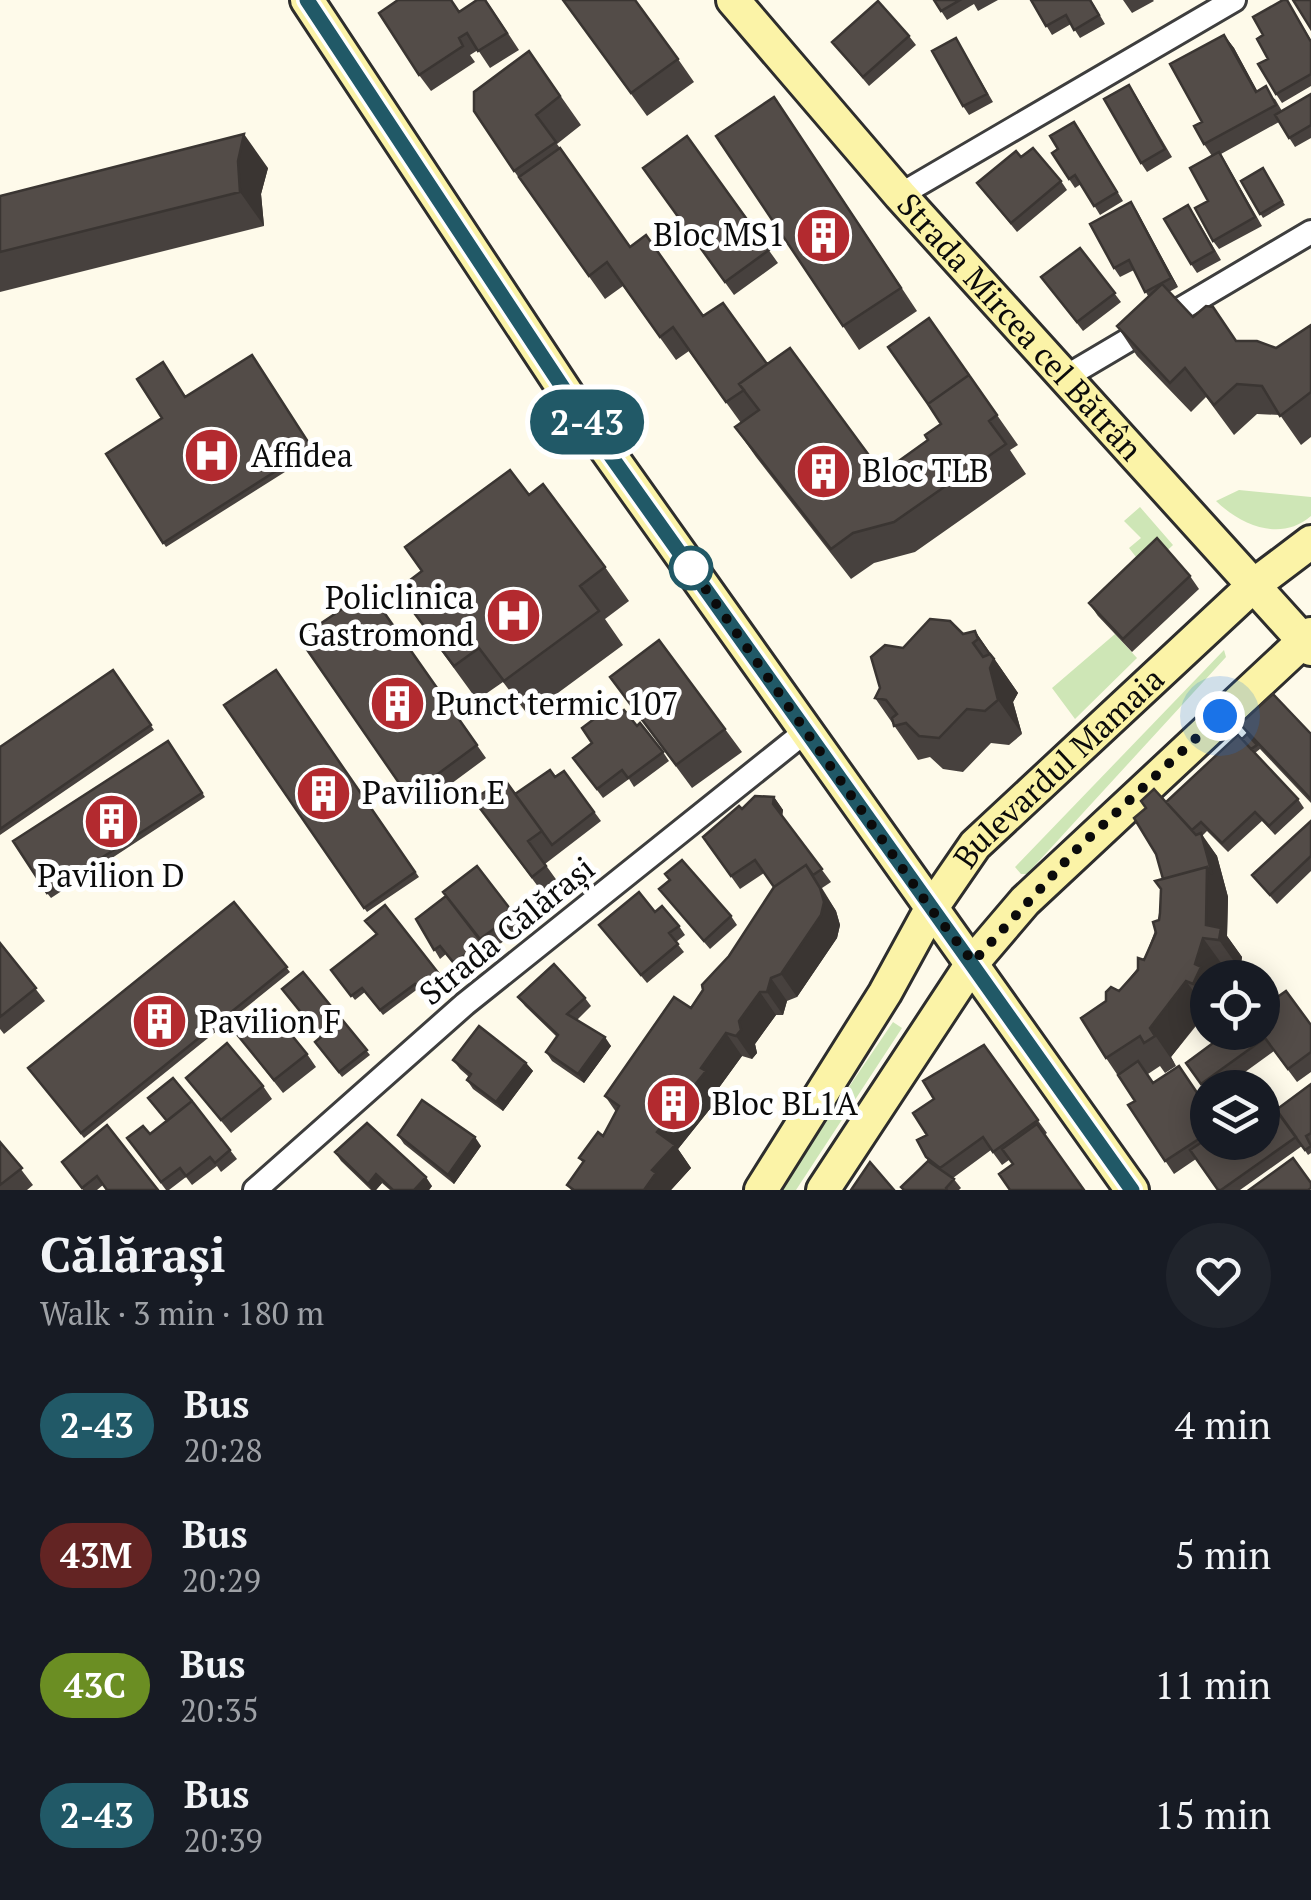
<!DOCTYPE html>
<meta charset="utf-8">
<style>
body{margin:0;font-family:"PT Serif",serif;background:#20242c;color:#f1f3f6;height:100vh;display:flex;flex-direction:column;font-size:38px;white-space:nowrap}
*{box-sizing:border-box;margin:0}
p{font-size:32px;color:#9ea1a6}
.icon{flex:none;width:55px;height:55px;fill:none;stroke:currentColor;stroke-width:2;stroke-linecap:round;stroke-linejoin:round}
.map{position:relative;height:1190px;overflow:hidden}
.details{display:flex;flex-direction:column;background:#171b24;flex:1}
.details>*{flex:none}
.badge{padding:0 20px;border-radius:32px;font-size:35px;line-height:65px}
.buttons{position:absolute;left:1190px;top:960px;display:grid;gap:20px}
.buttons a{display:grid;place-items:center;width:90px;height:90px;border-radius:50%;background:#171b24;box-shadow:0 5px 25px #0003;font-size:50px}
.you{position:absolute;width:50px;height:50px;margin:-25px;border:8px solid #fff;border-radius:50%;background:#1a73e8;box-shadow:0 0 0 15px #1a73e833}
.map>.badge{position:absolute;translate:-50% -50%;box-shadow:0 0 0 5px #fff}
.round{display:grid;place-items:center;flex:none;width:105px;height:105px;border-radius:52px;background:#20242c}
.overview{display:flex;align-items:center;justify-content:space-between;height:170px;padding:0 40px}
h1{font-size:48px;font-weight:600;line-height:75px}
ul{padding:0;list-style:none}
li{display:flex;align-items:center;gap:30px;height:130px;padding:0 40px}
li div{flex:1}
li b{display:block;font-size:38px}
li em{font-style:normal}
li .badge{min-width:110px;font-weight:700;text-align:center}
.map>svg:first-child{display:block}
.green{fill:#cee6b6}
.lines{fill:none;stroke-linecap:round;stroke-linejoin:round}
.minor-casing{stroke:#3e3e3e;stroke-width:28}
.secondary-casing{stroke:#2d2d2d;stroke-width:38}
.minor{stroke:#fff;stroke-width:22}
.secondary{stroke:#fbf3a7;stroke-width:32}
.wall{fill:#47413e}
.shaded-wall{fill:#3a3532}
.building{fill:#534c48;stroke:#3a3532;stroke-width:2.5}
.line-casing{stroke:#fff;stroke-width:22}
.line{stroke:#215967;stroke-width:15}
.walk{stroke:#0b0b0b;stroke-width:10;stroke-dasharray:0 18}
.stop-dot{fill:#fff;stroke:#215967;stroke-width:5}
.labels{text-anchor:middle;stroke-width:10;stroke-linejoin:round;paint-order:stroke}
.poi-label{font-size:32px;fill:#0b0b0b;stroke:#fff;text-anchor:start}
.street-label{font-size:32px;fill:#0b0b0b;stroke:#fff}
</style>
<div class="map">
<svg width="1311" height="1190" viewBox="0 0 1311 1190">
<rect width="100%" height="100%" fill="#fefaea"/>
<path class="green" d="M1239,490L1311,497V516C1281,542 1242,526 1216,501Z
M1140,507L1173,545L1098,616L1091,606L1140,562L1129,548L1141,538L1124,521Z
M1115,634L1137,658L1075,719L1052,688Z
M1224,650L1226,657L1027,874H1021L1015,867Z
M893,1022L902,1028L796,1190H779Z"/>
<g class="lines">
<defs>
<path id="minor" d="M900,195L1234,0
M1064,378L1311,232
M255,1190L465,1004L806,731"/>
<g id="secondary">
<path d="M307,0L569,397L1132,1190"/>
<path id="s1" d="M733,0L900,195L1311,649"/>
<path id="s2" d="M761,1190L885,993L931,909L975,845L1254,585L1311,542"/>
<path d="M823,1190L973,962L1025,901L1311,634"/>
</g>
</defs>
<use href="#minor" class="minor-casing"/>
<use href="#secondary" class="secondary-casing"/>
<use href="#minor" class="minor"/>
<use href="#secondary" class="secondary"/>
</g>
<path class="wall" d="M486,0L519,50L490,68L478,50L470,55L475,62L431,91L419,75L460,12Z
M563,0L678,59L694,82L647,116Z
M934,0H998L978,11L974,4L947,20Z
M1031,0H1091L1105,24L1080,38L1071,24L1052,35Z
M1123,0H1153L1154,1L1132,13Z
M1287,0L1311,40V86L1282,103L1276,94L1263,35Z
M1224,35L1234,48L1257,91L1275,99L1282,111L1311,94V138L1295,147L1279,122L1221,154L1262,226L1219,249L1213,241L1208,201L1212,156L1204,144L1202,122Z
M909,36L916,45L869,86L832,42Z
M956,38L993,102L969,115L963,106Z
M529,51L581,125L557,144L630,247L703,316L767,364L882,473L928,440L941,424L929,318L1018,445L1010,450L1026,474L915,552L874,563L851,579L756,457L735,427L741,423L689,351L676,360L623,286L605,299L514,171Z
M1135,94L1172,157L1147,172L1141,163Z
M790,120L917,311L859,350L843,326Z
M1080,130L1123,201L1100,215L1081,184L1075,188L1069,179Z
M687,136L778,263L734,295L643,168Z
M1021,157L1061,181L1067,190L1017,232L977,183Z
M268,168L261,194L264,226L0,292V196Z
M1263,168L1285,205L1263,218L1241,181Z
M1131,202L1178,287L1169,292L1193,317L1237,341L1276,348L1311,325V437L1301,445L1280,415L1257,414L1234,435L1206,397L1191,412L1137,356L1117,326L1148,296L1134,270L1120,277L1114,268Z
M1194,214L1221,260L1197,273L1191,264Z
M1080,248L1121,302L1083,331L1041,277Z
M252,355L315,453L166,547L106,454L162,418L185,397Z
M529,495L605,567L629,601L605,619L623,645L528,715L503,682L477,700L397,590L421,571L405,547Z
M1190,576L1199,589L1132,652L1098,616L1089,603Z
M369,591L486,758L417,809L299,638Z
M975,631L1018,693L1013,702L1022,734L1009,745L991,743L963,772L943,769L930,757L918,760L875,698L903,648Z
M113,670L154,730L0,835V747Z
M276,670L419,877L367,912L224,705Z
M610,677L725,729L742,752L692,788Z
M617,716L637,726L663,752L669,761L634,787L629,779L603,798L573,758L592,743Z
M1240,724L1311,734V803L1260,749L1255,753L1298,799L1304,808L1275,835L1262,821L1228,852L1207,831L1202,836L1217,856L1228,897L1227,936L1242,957L1240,970L1224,967L1221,978H1208V1011L1171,1057L1176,1066L1165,1073L1160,1066L1148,1074L1153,1083L1208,1108V1142L1276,1110L1311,1084V1153L1308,1155L1302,1146L1240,1190H1218L1196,1159L1174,1174L1128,1105L1135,1101L1106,1058V1001L1119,991L1144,960L1159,920L1163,879L1146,808L1166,802L1248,735Z
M168,741L205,797L51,898L47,893Z
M564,771L601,821L545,864L563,889L548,900L473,799L515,794L555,777Z
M774,797L783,810L782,816L831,882L822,888L836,911L840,925L837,938L797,997L787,1001L783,1015H776L755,1044L757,1053L752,1059L742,1056L718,1089L722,1094L678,1149L691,1168L671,1190H571L567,1185L583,1163L579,1158L603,1136L616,1112L605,1096L691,1008L729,956L774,887L764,873L740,889L703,837L742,809Z
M1311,821V871L1277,904L1252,875Z
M659,889L731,916L737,925L710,949Z
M234,902L290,972L84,1138L28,1068Z
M385,905L450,989L431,1004L419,988L383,1015L365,992L355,1000L331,970L376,935Z
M655,912L679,926L685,935L676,942L684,952L647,983L599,925Z
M514,914L523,927L489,952L459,971L446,954L440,959L416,919Z
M0,943L45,1001L4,1034L0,1029Z
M303,972L370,1055L342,1077L315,1042L321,1038Z
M518,997L585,998L591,1006L577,1020L611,1046L584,1083L552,1061L546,1052L557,1037L525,1006Z
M1311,1025V1072L1297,1082L1274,1051L1223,1088H1208V1093L1186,1063L1228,1032Z
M235,1032L307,1054L316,1067L283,1093Z
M984,1045L1047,1133L1002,1165L991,1150L953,1178L961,1188L959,1190H903L928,1161L926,1157L927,1135L934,1099Z
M453,1060L526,1063L533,1071L503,1111L473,1089L467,1080L469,1077L460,1069Z
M186,1078L263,1086L272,1099L231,1133Z
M150,1134L230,1150L237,1159L221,1172L217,1166L192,1185L186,1177L169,1190H166L127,1138Z
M398,1135L481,1146L454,1184L404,1144Z
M0,1142L33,1185L27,1190H0Z
M335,1152L432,1186L429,1190H390L382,1183L376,1190H371L341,1161Z
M62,1162L158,1190L103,1185L97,1190H83Z"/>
<path class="shaded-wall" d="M1224,35L1234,48L1265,105L1256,92Z
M244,134L268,168L261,194L264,226L240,192L238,161Z
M1131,202L1137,211L1178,287L1171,278Z
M975,631L1018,693L1013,702L1022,734L998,700L990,668L993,661L978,639Z
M774,797L783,810L782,817L773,804Z
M1201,833L1217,856L1228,897L1227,936L1242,957L1240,970L1219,940L1206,925Z
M806,865L836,911L840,925L837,938L797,997L781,974Z
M1203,938L1224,967L1221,978H1208V1005L1193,984L1195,964Z
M771,978L787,1001L783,1015L767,992Z
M1186,981L1207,1010L1171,1057L1176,1066L1150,1028Z
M760,992L776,1015L755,1044L757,1053L752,1059L736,1036L739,1021Z
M726,1033L742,1056L718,1089L722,1094L678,1149L691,1168L671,1190H644L652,1170L657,1132Z
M605,1037L611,1046L584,1083L578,1074Z
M526,1063L533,1071L503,1111L496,1102Z
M475,1137L481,1146L454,1184L448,1175Z
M376,1174L382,1183L376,1190H372L368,1184Z
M426,1177L432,1186L429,1190H414Z"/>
<path class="building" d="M398,0H451L459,12L477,0H485L507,33L478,51L467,33L459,38L463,46L419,75L379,13Z
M563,0H635L678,59L631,93Z
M934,0H960L941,11Z
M1031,0H1090L1099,15L1074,30L1066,15L1046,26Z
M1283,0H1287L1311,42V74L1276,94L1258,64L1268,59L1257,39L1263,35L1253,17Z
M1293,0H1311V29Z
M878,1L909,36L863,77L832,42Z
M1224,35L1256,92L1266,86L1276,105L1204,144L1194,126L1202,122L1170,64Z
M956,38L987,94L963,106L932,51Z
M529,51L560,96L536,115L556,142L514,171L474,111V92Z
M1129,85L1165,149L1141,163L1104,99Z
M1311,94V125L1289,138L1275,115Z
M774,97L901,288L843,326L716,136Z
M1074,122L1117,192L1094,206L1075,175L1069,179L1052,153L1058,149L1050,136Z
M244,134L238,161L240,192L0,252V196Z
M687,136L769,250L725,282L643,168Z
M560,148L630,247L646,235L703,316L723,303L767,364L739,384L744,390L726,402L673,327L660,337L607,262L589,276L519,177Z
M1033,148L1061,181L1011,223L977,183L1016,151L1021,157Z
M1219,152L1255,217L1213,241L1195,208L1208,201L1190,168Z
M1263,168L1282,201L1260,214L1241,181Z
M1131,202L1171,278L1145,292L1129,260L1114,268L1090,224Z
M1188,205L1214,251L1191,264L1164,219Z
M1080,248L1115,293L1077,322L1041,277Z
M1162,284L1193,317L1206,306L1213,307L1236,341H1257L1276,348L1311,325V392L1280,416L1262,386L1237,384L1214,405L1185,368L1170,383L1117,326Z
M929,318L969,375L928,404L888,347Z
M790,348L882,473L928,440L925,435L941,424L928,404L969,375L997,415L989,421L1006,444L894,522L853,533L831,549L735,427L759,410L739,384Z
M252,355L312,448L163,543L106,454L162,418L137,379L163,362L185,397Z
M510,470L529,495L543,484L605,567L580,586L599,611L504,681L479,648L454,666L397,590L422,571L405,547Z
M1157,538L1190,576L1123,639L1089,603Z
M369,591L477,745L408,796L299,638Z
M930,619L950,621L963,634L975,631L978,639L973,643L983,657L990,654L994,659L990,668L998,700L985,711L967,709L939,738L919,736L906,723L894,726L892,718L897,714L886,700L875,698L880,688L871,657L885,645L903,648Z
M659,640L725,729L676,765L610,677Z
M113,670L151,725L0,829V747Z
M276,670L415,872L364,908L224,705Z
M1273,694L1311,734V799L1240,724Z
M610,707L617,716L624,710L637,726L640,723L663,752L628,778L622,770L597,789L573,758L592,743L582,728Z
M1247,734L1257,745L1251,749L1242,739Z
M1238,735L1298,799L1269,826L1255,812L1222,843L1201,822L1192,830L1166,802Z
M168,741L202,793L47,893L13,841Z
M550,770L555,777L564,771L594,812L552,845L515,794Z
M505,780L542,831L528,841L546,866L532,877L473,799Z
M1154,789L1196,835L1201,833L1212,874L1207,867L1163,879L1156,854L1134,818L1146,808L1141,801Z
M755,796L774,797L773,804L822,869L813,875L806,865L774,887L755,860L731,876L703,837L739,806L742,809Z
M1311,821V856L1270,895L1252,875Z
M682,860L731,916L704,941L659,889L670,880L665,874Z
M806,865L820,888L824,902L821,915L781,974L771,978L767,992H760L739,1021L741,1030L736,1036L726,1033L701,1068L706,1071L657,1132L675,1145L652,1170L656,1173L644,1190H574L567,1185L584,1161L579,1158L598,1132L603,1136L619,1106L605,1096L674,997L691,1008L703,990L702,985L729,956L774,887Z
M477,866L514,914L480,939L443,892Z
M1207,867L1206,925L1221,928L1219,940L1203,938L1195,964L1201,967L1193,984L1186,981L1150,1028L1155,1036L1144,1043L1140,1036L1106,1058L1081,1018L1106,1001V992L1111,987L1119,991L1138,970V958L1144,960L1156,933L1153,922L1159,920L1160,913L1161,889L1155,881Z
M639,892L655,912L662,906L679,926L669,933L678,944L641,975L599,925Z
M446,896L483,944L453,962L440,946L434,950L416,919Z
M234,902L287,967L81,1133L28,1068Z
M385,905L447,984L428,999L415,984L380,1010L362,988L351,996L331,970L377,934L365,921Z
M0,943L36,988L0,1017Z
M554,964L585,998L567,1014L605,1037L578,1074L546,1052L558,1035L518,997Z
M303,972L367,1050L339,1072L315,1042L321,1037L282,989Z
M1286,991L1311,1025V1052L1288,1069L1265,1038L1201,1084L1186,1063L1228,1032H1262V1008Z
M268,1006L307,1054L274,1080L235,1032Z
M479,1026L526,1063L496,1102L467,1080L471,1074L453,1060Z
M227,1043L263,1086L221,1120L186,1078Z
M984,1045L1038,1120L993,1152L983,1137L940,1168L926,1157L917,1140L927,1135L913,1113L934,1099L923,1081Z
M1138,1061L1153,1083L1179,1066L1208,1109V1133L1165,1161L1128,1105L1135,1101L1118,1075Z
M173,1078L192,1101L167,1121L148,1098Z
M1311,1084V1133L1306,1136L1311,1146L1305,1150L1276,1110Z
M422,1100L475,1137L448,1175L398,1135Z
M192,1101L230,1150L215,1163L210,1157L186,1176L180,1168L161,1182L127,1138L143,1126L150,1134Z
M1273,1105L1296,1137L1221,1190H1218L1190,1150L1208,1138V1142H1262V1113Z
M367,1123L426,1177L414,1190H393L376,1174L368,1184L335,1152Z
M1037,1124L1084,1190H1010L999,1174L1013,1164L1002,1149Z
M107,1125L158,1190H107L97,1176L82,1188L62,1162Z
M0,1142L22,1168L0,1185Z
M1293,1158L1311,1183V1188L1308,1190H1249Z
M928,1161L954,1179L946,1188L947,1190H904L901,1187Z
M870,1162L894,1190H851Z"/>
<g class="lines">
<defs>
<path id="line" d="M307,0L569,397L1132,1190"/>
</defs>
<use href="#line" class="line-casing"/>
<use href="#line" class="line"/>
<path class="walk" d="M691,568L688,564L931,909L973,962L1076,850L1220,716"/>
</g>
<defs>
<symbol id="building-disc" viewBox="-11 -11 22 22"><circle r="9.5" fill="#b32a2f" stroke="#fff"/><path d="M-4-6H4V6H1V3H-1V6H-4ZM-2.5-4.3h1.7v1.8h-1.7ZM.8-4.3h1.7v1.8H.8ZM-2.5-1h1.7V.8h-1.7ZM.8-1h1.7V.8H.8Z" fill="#fff"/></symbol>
<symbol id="hospital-disc" viewBox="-11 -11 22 22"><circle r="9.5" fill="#b32a2f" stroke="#fff"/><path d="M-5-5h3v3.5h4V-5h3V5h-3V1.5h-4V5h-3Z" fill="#fff"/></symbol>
</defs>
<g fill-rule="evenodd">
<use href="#building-disc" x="792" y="204" width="63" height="63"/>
<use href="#hospital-disc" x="180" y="424" width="63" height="63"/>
<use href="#building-disc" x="792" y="440" width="63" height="63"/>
<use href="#hospital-disc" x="482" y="584" width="63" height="63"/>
<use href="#building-disc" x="366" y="672" width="63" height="63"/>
<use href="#building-disc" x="292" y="762" width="63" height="63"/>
<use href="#building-disc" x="80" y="790" width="63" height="63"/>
<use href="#building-disc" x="128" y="990" width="63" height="63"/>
<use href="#building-disc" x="642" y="1072" width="63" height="63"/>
</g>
<circle class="stop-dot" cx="691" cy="568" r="20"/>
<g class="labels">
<g class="poi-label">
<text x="785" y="246" text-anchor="end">Bloc MS1</text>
<text x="251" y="467">Affidea</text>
<text x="862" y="482">Bloc TLB</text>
<text x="474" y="609" text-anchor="end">Policlinica<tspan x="474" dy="37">Gastromond</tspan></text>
<text x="436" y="715">Punct termic 107</text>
<text x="362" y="804">Pavilion E</text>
<text x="111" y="887" text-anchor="middle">Pavilion D</text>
<text x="199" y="1033">Pavilion F</text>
<text x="712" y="1115">Bloc BL1A</text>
</g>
<g class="street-label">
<text dy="11" stroke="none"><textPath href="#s1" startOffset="435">Strada Mircea cel Bătrân</textPath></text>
<text dy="11" stroke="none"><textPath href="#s2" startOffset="520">Bulevardul Mamaia</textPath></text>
<text transform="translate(507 931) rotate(-39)" y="11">Strada Călărași</text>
</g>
</g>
</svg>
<div class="buttons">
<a><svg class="icon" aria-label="locate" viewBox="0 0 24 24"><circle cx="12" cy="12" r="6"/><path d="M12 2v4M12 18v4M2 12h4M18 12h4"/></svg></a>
<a><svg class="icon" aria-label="layers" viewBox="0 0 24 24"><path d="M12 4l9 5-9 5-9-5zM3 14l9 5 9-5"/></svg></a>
</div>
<div class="you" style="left:1220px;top:716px"></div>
<b class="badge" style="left:587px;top:422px;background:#215967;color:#fff">2-43</b>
</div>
<section class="details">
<div class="overview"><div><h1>Călărași</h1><p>Walk · 3 min · 180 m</p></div><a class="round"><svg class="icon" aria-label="heart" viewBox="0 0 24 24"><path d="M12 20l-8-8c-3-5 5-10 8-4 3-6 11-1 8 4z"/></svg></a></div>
<ul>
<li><span class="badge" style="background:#215967;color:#fff">2-43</span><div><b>Bus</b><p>20:28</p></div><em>4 min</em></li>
<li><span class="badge" style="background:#632423;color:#fff">43M</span><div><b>Bus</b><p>20:29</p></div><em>5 min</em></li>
<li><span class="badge" style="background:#6b8e23;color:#fff">43C</span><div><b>Bus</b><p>20:35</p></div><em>11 min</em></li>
<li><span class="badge" style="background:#215967;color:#fff">2-43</span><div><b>Bus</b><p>20:39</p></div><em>15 min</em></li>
</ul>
</section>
